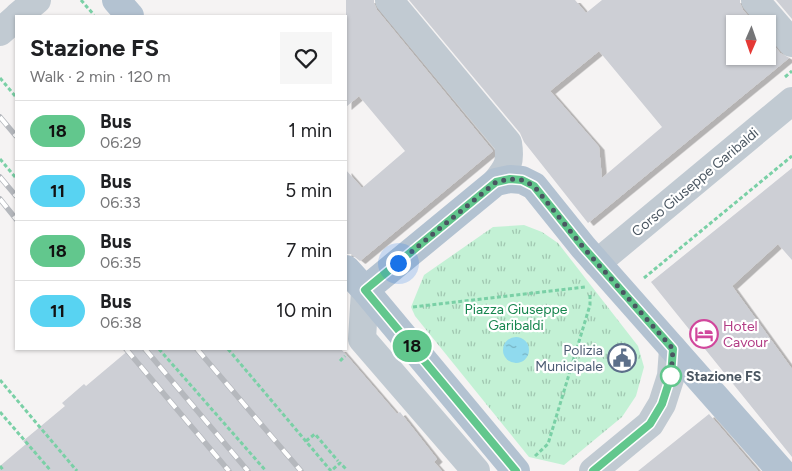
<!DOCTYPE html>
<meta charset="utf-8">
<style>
body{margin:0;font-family:Figtree,sans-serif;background:#f6f6f6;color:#202124;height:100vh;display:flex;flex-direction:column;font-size:19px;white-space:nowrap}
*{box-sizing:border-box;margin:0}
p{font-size:16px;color:#757577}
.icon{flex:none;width:28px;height:28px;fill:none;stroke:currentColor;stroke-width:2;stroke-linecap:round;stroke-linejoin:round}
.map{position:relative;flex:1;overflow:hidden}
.drawer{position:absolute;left:15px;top:15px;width:332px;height:335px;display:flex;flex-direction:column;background:#fff;border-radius:0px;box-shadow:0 1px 4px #0004}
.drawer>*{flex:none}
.badge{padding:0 10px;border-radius:16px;font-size:18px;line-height:32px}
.needle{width:32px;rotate:182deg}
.buttons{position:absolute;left:726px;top:15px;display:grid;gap:10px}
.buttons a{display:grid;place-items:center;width:50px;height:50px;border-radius:0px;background:#fff;box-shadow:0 1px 4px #0004;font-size:25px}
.you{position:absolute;width:25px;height:25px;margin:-12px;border:4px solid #fff;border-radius:50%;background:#1a73e8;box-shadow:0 0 0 8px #1a73e833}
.map>.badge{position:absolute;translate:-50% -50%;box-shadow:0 0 0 2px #fff}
.round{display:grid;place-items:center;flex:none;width:52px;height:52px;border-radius:0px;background:#f6f6f6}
.headline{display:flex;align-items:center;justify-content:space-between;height:85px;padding:0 15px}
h1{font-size:24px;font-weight:700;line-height:38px}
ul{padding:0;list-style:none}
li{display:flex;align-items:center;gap:15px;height:60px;padding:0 15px;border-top:1px solid #e0e0e0}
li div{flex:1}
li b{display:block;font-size:19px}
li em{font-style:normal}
li .badge{min-width:55px;font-weight:700;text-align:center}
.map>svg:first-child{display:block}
.park{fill:url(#park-tufts)}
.water{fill:url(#water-ripples)}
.building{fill:#cdcfd5;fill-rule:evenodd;filter:url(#shadow)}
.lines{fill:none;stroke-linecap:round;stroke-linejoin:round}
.path{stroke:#7ad0a6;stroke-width:3;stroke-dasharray:4 2.5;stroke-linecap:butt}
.minor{stroke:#c1cad2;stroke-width:28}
.major{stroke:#b3c2d1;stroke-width:28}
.rail-casing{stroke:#b5b8bd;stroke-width:5.5}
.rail{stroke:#fff;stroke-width:4;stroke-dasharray:11;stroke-linecap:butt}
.line-casing{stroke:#fff;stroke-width:11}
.line{stroke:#62c78d;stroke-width:8}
.walk{stroke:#4a5661;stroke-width:5;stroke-dasharray:0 9}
.stop-dot{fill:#fff;stroke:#62c78d;stroke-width:2.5}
.labels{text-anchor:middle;stroke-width:4.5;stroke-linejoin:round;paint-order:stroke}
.street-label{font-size:14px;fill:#4a5661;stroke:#fff}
.park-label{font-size:14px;fill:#17864f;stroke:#fff}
.hotel-label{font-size:14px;fill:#b23c85;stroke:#fff;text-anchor:start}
.service-label{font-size:14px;fill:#4e5e75;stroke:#fff;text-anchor:end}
.stop-label{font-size:14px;font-weight:bold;fill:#4a5661;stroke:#fff;text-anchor:start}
</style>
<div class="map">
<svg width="792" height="471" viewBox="0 0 792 471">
<defs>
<pattern id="park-tufts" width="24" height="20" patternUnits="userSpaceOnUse" patternTransform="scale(1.25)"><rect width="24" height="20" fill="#c3f1d5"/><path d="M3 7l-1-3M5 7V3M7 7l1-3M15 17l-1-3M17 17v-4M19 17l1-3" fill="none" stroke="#a0c6b0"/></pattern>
<pattern id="water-ripples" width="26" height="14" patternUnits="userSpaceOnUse" patternTransform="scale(1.25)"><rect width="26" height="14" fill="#90daee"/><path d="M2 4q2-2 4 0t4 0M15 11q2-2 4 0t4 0" fill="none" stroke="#78b4c4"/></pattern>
<filter id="shadow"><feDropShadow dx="5.5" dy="3" stdDeviation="0" flood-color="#0004"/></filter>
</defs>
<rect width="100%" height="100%" fill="#f5f3f3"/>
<path class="park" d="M524,225L542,232L558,243L638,346L644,367L636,396L622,417L564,465L529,457L415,316L411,307L424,275L493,227Z"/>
<path class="water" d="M503 350a13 13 0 1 1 26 0a13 13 0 1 1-26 0Z"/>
<path class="building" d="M346,0H374V3L377,10L493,151L360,261L351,254H346V170L362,188L405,151L359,96L346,107Z
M409,0H575L586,13L602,0H740V3L743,10L755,24H735V56H768V38L780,53L789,58L588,223L524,142L520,133ZM599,51L662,127L602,178L599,147L550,91Z
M776,0H792V19Z
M792,168V260L778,244L732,286L792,369V457L651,282Z
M130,349H341L397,414L400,412L437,459L434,462L442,471H0V466L26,444L23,441L65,406L62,403L84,384L86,386Z
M709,414L758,471H638Z"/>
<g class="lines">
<path class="path" d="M81,0L94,15
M785,77L792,71
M0,78L16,97
M0,159L16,178
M644,278L792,156
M413,307L585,287
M159,349L266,471
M228,349L331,471L340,463L346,469
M340,361L345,356
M0,380L77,471
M0,412L51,471
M306,441L315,434L338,461
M535,456L548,444L590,305V294
M0,466L4,471"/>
<path class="minor" d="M389,0L508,143C511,162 508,167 496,182
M755,0L792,43
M18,16L37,0
M0,32L16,18
M597,263L792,101
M365,290L362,339L476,471
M593,471L650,424L662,404L671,376L673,349"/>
<path class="major" d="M116,0L130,16
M346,269L365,290L516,471
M365,290L496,182L510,179L522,180L534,186L583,247L781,471"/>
<defs>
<path id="rail" d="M0,117L16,136
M0,177L16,196
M0,199L16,219
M126,349L229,471
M145,349L248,471
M197,349L301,471"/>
</defs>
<use href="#rail" class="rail-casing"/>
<use href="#rail" class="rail"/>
</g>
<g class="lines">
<defs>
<path id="line" d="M516,471L365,290L496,182L510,179L522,180L534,186L583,247L673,349L671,376L662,404L650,424L593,471"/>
</defs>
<use href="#line" class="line-casing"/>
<use href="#line" class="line"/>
<path class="walk" d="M398,263L496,182L510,179L522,180L534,186L583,247L673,349L671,376"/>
</g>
<defs>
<symbol id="hotel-ring" viewBox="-11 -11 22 22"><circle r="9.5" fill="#fff" stroke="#d1479c" stroke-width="1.5"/><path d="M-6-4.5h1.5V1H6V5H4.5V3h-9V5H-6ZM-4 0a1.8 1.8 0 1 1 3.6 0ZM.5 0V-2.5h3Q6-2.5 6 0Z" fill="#d1479c"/></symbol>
<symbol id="civic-ring" viewBox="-11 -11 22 22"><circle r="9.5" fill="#fff" stroke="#5c6f8a" stroke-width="1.5"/><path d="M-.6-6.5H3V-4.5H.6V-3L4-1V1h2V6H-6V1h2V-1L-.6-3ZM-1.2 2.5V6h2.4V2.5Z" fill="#5c6f8a"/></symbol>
</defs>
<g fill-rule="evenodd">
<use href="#hotel-ring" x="688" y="318" width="32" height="32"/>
<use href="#civic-ring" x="606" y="342" width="32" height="32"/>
</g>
<circle class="stop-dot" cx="671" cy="376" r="10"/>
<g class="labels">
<g class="street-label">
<text transform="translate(695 182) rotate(-40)" y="5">Corso Giuseppe Garibaldi</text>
</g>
<g class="park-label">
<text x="516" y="314">Piazza Giuseppe<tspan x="516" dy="16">Garibaldi</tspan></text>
</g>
<g class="hotel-label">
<text x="723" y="331">Hotel<tspan x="723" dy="16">Cavour</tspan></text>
</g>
<g class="service-label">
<text x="603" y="355">Polizia<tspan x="603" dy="16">Municipale</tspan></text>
</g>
<g class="stop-label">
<text x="686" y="381">Stazione FS</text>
</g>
</g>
</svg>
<div class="buttons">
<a><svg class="needle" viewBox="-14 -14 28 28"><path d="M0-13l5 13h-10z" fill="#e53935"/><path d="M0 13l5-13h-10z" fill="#757577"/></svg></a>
</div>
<div class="you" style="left:398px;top:263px"></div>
<b class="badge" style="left:412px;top:346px;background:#62c78d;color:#111">18</b>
<section class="drawer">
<div class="headline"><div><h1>Stazione FS</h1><p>Walk · 2 min · 120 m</p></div><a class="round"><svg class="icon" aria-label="heart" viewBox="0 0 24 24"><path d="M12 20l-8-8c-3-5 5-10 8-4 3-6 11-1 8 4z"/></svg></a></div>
<ul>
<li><span class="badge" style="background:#62c78d;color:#111">18</span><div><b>Bus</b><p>06:29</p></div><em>1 min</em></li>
<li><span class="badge" style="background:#58d3f2;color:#111">11</span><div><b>Bus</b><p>06:33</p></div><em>5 min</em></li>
<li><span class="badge" style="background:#62c78d;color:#111">18</span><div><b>Bus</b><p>06:35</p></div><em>7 min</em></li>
<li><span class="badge" style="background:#58d3f2;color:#111">11</span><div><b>Bus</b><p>06:38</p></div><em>10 min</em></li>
</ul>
</section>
</div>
